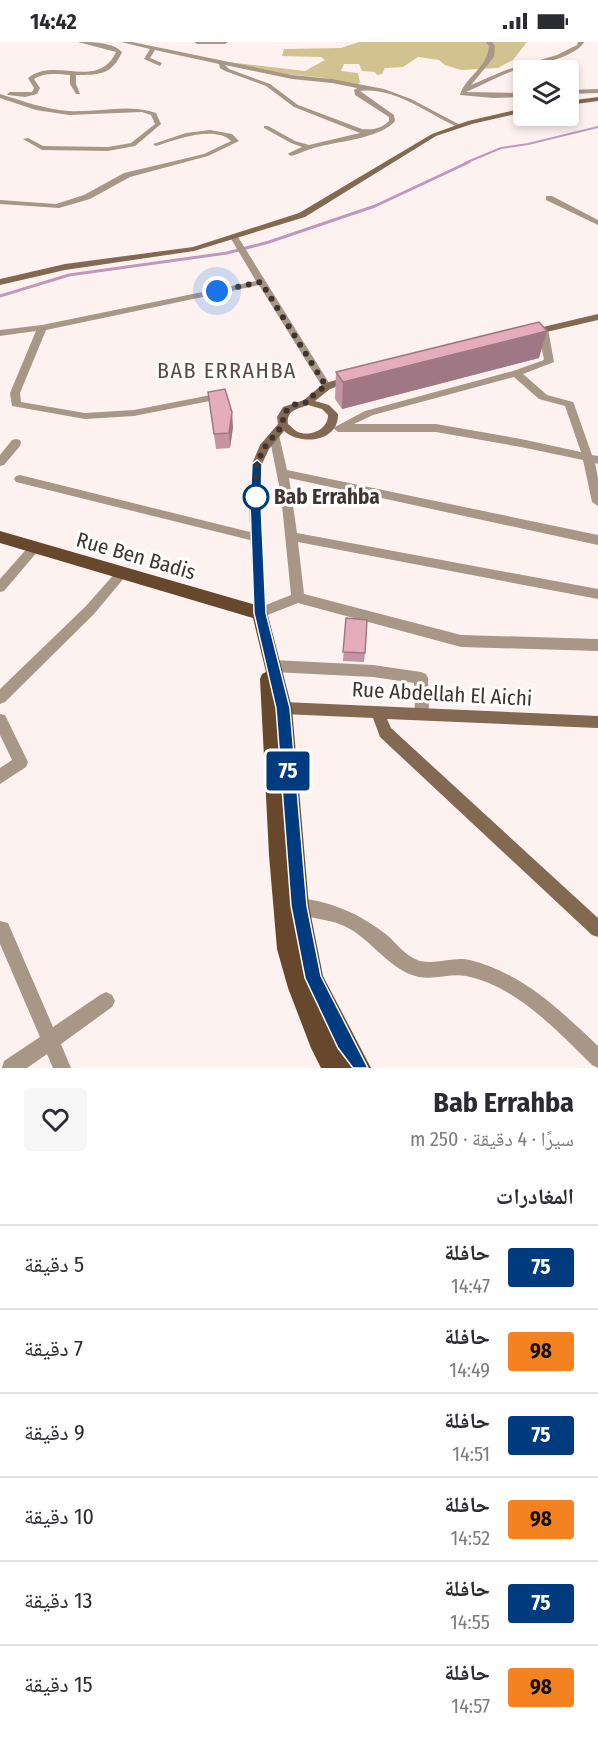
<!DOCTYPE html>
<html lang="ar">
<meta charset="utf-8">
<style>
body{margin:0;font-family:"Fira Sans Condensed","Noto Naskh Arabic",sans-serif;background:#f7f7f7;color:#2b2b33;direction:rtl;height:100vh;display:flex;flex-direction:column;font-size:22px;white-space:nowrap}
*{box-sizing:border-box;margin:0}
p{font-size:20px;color:#7c7c81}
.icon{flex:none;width:33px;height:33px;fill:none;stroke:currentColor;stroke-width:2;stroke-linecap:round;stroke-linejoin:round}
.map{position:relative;height:1026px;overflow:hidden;direction:ltr}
.drawer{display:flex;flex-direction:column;background:#fff;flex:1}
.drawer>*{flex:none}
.badge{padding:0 12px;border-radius:4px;font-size:21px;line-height:39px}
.buttons{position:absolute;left:513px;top:18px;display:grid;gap:12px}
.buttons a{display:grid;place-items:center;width:66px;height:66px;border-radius:6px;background:#fff;box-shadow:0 3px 9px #0003;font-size:30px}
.you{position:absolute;width:30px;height:30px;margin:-15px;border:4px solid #fff;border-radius:50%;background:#1a73e8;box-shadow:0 0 0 9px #1a73e833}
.map>.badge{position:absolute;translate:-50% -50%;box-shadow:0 0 0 3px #fff}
h2{padding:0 24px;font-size:22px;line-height:54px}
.round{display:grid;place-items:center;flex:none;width:63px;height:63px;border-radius:6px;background:#f7f7f7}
.headline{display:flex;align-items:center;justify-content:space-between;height:102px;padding:0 24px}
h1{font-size:28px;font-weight:700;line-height:45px}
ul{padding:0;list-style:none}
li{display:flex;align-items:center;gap:18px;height:84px;padding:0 24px;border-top:2px solid #e1e1e2}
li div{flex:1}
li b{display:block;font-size:22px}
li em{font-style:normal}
li .badge{min-width:66px;font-weight:700;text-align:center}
.status{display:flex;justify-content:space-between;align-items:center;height:42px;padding:0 30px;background:#fff;direction:ltr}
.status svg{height:16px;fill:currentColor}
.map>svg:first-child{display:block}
.forest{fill:#d1c28f}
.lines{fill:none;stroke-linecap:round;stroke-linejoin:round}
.stream-far1{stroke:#bf98be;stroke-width:2}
.stream{stroke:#bf98be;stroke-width:3}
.street{fill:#a89686;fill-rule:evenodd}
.secondary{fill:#836852;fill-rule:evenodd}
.primary{fill:#67482c;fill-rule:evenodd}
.wall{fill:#c594a3}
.shaded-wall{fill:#a07885}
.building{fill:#e5acbe;stroke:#a07885;stroke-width:1.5}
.line{fill:#003b80;stroke:#fff;stroke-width:1.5}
.walk{stroke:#3f3431;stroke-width:6;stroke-dasharray:0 10.8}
.stop-dot{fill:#fff;stroke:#003b80;stroke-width:3}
.labels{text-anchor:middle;stroke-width:6;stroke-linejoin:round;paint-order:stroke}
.stop-label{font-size:21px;font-weight:bold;fill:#3f3431;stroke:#fff;text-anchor:start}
.street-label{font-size:21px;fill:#3f3431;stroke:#fff}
.neighbourhood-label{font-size:22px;letter-spacing:1.5px;fill:#5f4843;stroke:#fff}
</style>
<div class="status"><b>14:42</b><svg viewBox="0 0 49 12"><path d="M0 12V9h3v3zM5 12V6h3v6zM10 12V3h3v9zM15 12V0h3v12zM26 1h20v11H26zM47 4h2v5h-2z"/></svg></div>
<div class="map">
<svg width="598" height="1026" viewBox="0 0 598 1026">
<rect width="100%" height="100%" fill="#fef2f0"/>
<path class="forest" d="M359,0H527L513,18L498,26L461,28L445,23L439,18L418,15L403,25L385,26L382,32L377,33L375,30L362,29L359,22H344L341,29L358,31L360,41L355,43L325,36L277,31L228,20L305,29L325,18L321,15L282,14L284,7L341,6Z"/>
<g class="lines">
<path class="stream-far1" d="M465,121L501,106L528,102L598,85"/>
<path class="stream" d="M0,254L69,233L227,211L269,200L375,164L469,120"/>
<path class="street" d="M78,0C91,0 113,0 122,10C112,33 99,33 76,33V42L80,52H76L70,42V33C58,32 45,30 34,37L40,46L37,52L25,55L8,53L7,52L10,50H32L34,46L28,36C55,14 98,49 116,10Z
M121,0H132L292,33L332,37L384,47L411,57L462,84L457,85C427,71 394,45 360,49L394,73L395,79C380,97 337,99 314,106C306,108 299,112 291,114L288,112L289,111L302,105L291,101L264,86V84H268L295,99L309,103L360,91L294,65L266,44L225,29L220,26L219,22L155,8L150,16L162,21L160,24L144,17L150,7ZM225,23L292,37L332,41L357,46L354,48L355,53L389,75V79C381,87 373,88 362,87L298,63L270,42L229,27Z
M194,0H228L225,2H197Z
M486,0H492L495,4L494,15L471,43L506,28L557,13L577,3L578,0H584C575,17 528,24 510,30C495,36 480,44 466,50L524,51V55L493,56L460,53C464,36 487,27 489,4Z
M598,47V51L568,52V48Z
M0,52C23,59 44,67 68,69C97,71 128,61 156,71L161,82L135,104L108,109L42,108L23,97L28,96L43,104L108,105L131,101L155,82L151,73L142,70L69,73L36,68L0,56Z
M210,88L232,92L239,99L208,114L130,135L90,157L59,166L0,162V158L56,162L84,153L124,131L204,112L231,99C214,83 176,98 156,104L153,102L186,91Z
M546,154H552L598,178V183L546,158Z
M231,193L238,195L331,344L329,346H323L259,243L46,288L20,351L21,360L85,371L134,368L221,351L225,352V356L134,374L85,377L12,364L10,351L36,289L0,294V288L42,283L256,239L230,195Z
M543,284L548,287L554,320L523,332L547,353L573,360L574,362L592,413L598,414V422L595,421L598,436V464L592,460L583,418L521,405L436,390H338L333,386L365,369L513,329L544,318L538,287ZM514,335L539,357L565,364L581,410L521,397L436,382H354L373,373Z
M274,389L279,393L287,428L598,493V503L289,436L297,491L598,547V557L298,500L304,552L461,593L598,597V609L461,605L298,561L260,576L256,575L254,571L256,567L291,553L281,453L269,393Z
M16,397L20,398L21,401L20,404L4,423L0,424V413L12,398Z
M20,433L258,492L264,496L258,500L16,440L14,437L16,434Z
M34,501L38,503L40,506L38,509L4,549L0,550V537L30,503Z
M121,527L125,529L127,532L125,535L94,572L5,660L0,662V647L86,564L117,529Z
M273,618L373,623L421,630L426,632L428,636L429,672L427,676L422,678L417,676L415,672L414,641L373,635L273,630L268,628L266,624L268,620Z
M0,672L5,673L28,720L26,725L0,742V726L12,718L0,693Z
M299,856C333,860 360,872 387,893C396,901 404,912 415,917C431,925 452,914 470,918C522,931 560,968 598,1004V1026L592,1023C556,988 518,945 466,934C448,931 430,940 412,933C388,924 372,900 350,887C332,876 312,878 293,870L291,864L293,858Z
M0,879L8,881L53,985L100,953L106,950L112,953L115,959L112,965L61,1002L71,1026H53L47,1012L27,1026H2L4,1019L40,995L0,902Z"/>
<path class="secondary" d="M598,55V59L568,63V59Z
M524,66V70L472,82L436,94L305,175L194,209L65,228L0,243V237L65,222L193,205L299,171L432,92L468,79Z
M598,272V278L529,294L524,291L526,289Z
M349,334L352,335V339L330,347L315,359L329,363L338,372C339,400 301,404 284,389L269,407L262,422L261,462L266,571L264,575L260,576L256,575L254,571L249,462L252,422L260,403L278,382L277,375L283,365L304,358L323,342ZM308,363L322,367L328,373C328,388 309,396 296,389C293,387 291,384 288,382C286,368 298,367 308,363Z
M283,660L598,674V686L387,677L391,686L598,876V895L592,893L380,695L373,676L283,672L278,670L276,666L278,662Z"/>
<path class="primary" d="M0,489L266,566L292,666L309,864L323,934L371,1026H346L344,1021L346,1026H321L311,1006L288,946L277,907L269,813L260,637L262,632L266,630L253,576L0,501Z"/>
</g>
<path class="wall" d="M539,316L342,367L335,357L336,330Z
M208,350L233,385L230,406L216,407Z
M346,576L365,611L364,620L343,619Z"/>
<path class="shaded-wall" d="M547,289L539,316L342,367L343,340Z
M232,370L233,385L230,406L229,391Z"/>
<path class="building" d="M539,280L547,289L343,340L336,330Z
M225,347L232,370L229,391L214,392L208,350Z
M346,576L367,578L365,611L343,610Z"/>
<path class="line" d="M257,418L262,422L261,462L266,571L290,666L307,864L321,934L368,1026H353L338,1006L305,936L291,864L276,666L254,571L250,462L252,422Z"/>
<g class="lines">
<path class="walk" d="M217,249L261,240L326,344L315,351L308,360L293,363L283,372V383L264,406L257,422L255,462L256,455"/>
</g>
<circle class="stop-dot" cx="256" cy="455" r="12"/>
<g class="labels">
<g class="stop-label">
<text x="274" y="462">Bab Errahba</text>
</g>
<g class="street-label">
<text transform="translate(136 514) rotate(16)" y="7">Rue Ben Badis</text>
<text transform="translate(442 652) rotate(3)" y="7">Rue Abdellah El Aichi</text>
</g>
<g class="neighbourhood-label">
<text x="227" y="336">BAB ERRAHBA</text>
</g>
</g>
</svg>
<div class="buttons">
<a><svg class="icon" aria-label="layers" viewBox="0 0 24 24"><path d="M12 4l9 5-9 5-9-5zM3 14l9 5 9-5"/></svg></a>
</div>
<div class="you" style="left:217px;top:249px"></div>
<b class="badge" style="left:288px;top:729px;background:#003b80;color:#fff">75</b>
</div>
<section class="drawer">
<div class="headline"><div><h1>Bab Errahba</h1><p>سيرًا · 4 دقيقة · 250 m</p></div><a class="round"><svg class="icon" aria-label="heart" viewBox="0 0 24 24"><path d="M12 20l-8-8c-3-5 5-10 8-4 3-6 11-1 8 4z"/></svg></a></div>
<h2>المغادرات</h2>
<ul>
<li><span class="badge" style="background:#003b80;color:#fff">75</span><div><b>حافلة</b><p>14:47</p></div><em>5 دقيقة</em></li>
<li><span class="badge" style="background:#f58220;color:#111">98</span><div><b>حافلة</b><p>14:49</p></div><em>7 دقيقة</em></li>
<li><span class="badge" style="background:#003b80;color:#fff">75</span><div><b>حافلة</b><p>14:51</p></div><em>9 دقيقة</em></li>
<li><span class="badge" style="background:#f58220;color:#111">98</span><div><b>حافلة</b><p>14:52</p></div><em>10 دقيقة</em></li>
<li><span class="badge" style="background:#003b80;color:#fff">75</span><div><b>حافلة</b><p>14:55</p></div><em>13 دقيقة</em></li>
<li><span class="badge" style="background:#f58220;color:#111">98</span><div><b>حافلة</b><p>14:57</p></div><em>15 دقيقة</em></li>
</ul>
</section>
